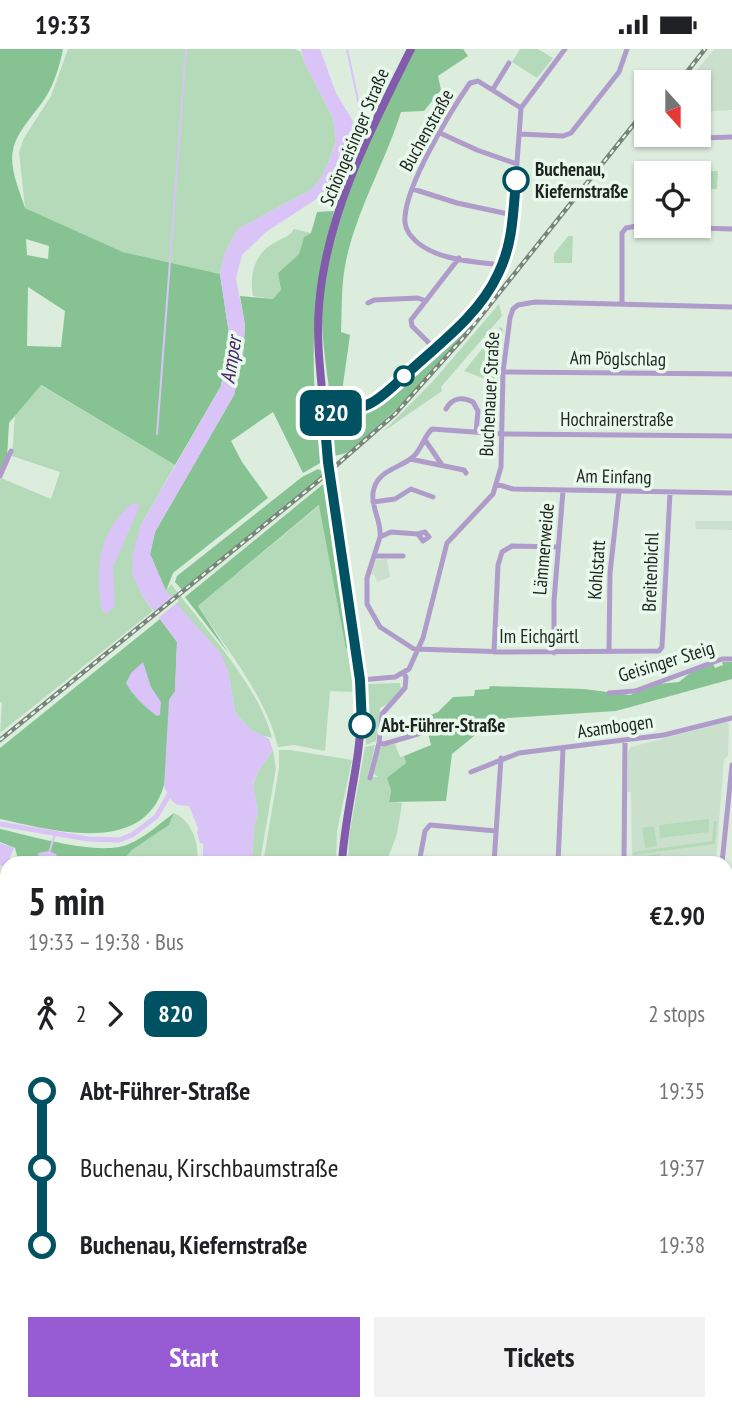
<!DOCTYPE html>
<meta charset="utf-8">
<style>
body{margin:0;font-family:"PT Sans Narrow",sans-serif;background:#f2f2f2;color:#202124;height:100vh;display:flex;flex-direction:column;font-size:26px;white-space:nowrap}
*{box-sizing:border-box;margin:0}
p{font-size:23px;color:#757577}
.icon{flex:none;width:38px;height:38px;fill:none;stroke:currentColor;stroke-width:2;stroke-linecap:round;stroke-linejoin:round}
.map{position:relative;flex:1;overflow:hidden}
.drawer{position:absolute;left:0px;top:807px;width:733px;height:555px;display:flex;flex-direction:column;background:#fff;border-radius:21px 21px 0 0;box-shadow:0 2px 5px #0004}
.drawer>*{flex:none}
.badge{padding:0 14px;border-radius:10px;font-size:24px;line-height:46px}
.needle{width:46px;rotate:159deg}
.tools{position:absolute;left:634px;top:21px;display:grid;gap:14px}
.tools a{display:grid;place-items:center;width:77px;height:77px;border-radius:0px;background:#fff;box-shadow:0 2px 5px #0004;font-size:35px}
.map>.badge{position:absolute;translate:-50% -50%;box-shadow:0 0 0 4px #fff}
.legs{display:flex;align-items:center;gap:10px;height:77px;padding:0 28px;font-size:23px}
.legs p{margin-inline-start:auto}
.summary{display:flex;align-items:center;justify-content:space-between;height:119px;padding:0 28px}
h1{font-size:38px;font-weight:700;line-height:52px}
.primary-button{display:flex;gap:14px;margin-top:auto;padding:14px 28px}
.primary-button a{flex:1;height:80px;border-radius:0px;background:#975cd4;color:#fff;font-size:28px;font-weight:700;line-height:80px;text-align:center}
.primary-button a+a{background:#f2f2f2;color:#202124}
ul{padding:0 28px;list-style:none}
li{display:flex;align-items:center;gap:24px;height:77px;font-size:26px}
li i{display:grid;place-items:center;width:10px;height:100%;margin:0 9px;background:currentColor}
li i::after{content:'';width:18px;height:18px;margin:-9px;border:5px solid;border-radius:50%;background:#fff}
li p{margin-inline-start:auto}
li:first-child i{background:linear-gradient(#0000 50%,currentColor 0)}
li:last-child i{background:linear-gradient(currentColor 50%,#0000 0)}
.status{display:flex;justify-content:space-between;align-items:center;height:49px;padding:0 35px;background:#fff;direction:ltr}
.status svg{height:19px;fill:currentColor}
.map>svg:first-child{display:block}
.built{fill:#cae0cd}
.green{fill:#b4daba}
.forest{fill:#87c392;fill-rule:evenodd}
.water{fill:#d9c3f7}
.pier{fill:#dcedde}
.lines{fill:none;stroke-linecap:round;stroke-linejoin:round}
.stream{stroke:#d9c3f7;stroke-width:2}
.canal{stroke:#d9c3f7;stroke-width:5}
.street{stroke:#b09cca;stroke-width:5}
.secondary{stroke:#9577ba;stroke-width:7}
.primary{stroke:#825bad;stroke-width:8}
.rail-casing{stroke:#788379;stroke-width:4.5}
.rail{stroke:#e9faec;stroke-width:2;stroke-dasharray:5;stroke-linecap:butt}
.line-1-casing{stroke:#fff;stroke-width:16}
.line-1{stroke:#005262;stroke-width:10}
.stop-1-dot{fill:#fff;stroke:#005262;stroke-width:3.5}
.labels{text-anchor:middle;stroke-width:7;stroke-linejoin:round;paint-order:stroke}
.street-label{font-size:19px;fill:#1e241f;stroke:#e9faec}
.stop-label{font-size:19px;font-weight:bold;fill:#1e241f;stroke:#e9faec;text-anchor:start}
.water-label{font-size:21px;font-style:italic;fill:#4b256e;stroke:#e9faec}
</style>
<div class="status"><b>19:33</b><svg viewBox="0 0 49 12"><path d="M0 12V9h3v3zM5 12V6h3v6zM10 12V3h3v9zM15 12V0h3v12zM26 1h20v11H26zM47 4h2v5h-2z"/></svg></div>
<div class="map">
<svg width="732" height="1360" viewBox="0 0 732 1360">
<rect width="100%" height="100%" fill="#dcedde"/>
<path class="built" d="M715,0H732V61L698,63V33H686Z
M695,472H732V481L696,480Z
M387,510L390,528L378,533L374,526L371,525L375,511Z
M727,673L729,676L728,707L724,710L716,814H661L659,805L632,809L631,743H627L628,703L631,698Z"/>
<path class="green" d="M68,0H295L301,3L305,15L333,69L336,91L329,112L321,129L312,140L238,180L225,203L220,225L123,203L25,159L19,103L24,89L51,47Z
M520,0H538L553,9L537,29L512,13Z
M702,122H718L717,140H702Z
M294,180L311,184L304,188L299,205L278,224L281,242L273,250L253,247C249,225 255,203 276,193C284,188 289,188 294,180Z
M568,187H573L572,214H554V205Z
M499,255L502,267L441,338L442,342L384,382L435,330Z
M500,278L503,280L497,334L464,322Z
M40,336L175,416L140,478L141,545L153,562L0,684L2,654L0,653V431L1,429L51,450L60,423L12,407L15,366Z
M320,456L355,643L330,642L325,702L294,696L278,698C266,647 227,601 198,557Z
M171,535C204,578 259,637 272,689L260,686L250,680L235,663L228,622L166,542Z
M400,634L401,640L389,654L380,659L376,692L366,696V637L367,635Z
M395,695L400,708L404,707L406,714L391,741L389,752L402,754L397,785L386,814H348L349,787L365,698L375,696L368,728H378L373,724L380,698Z
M273,701L276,719L260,813L252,807L255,773L258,765L253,736L259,721Z
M279,701H290L352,711L337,782L336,814H263L279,719Z
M174,764C192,771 200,797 197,814H121L132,801L169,776Z
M709,770V783L660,789L659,776Z
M714,772H717L715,795L633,806V803L712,792Z
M654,777L657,797L645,799L642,779Z
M660,805L661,814H627V809Z
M7,869V925L0,922V887Z
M0,967L7,974V1016L0,1007Z
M0,1202L7,1211V1291L0,1282Z
M179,1355L198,1359L200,1355H229L226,1360H179Z"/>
<path class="forest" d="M0,0H63C60,16 55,32 47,46C37,63 17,81 13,101C9,120 20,142 25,159L123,203L220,225L230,292L221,337L175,416L41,336L9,374L7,409L0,422ZM26,190L49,197L48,210L27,206ZM28,238L65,262L61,298L27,297Z
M413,0H463L468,7L438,27L441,41L424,62L401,63C385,114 357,160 346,212C341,235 342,260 341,283L350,286L340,357L331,354C327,322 321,289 322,257C325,168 375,78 413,0Z
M334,162C310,253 309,320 322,413L303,424L273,363L231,392L242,413L268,449L173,524L166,542L150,505L155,483L234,346L243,307L245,276L240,247L273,250L281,241L278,224L299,205L304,188L311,184L317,163Z
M496,237L500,238C463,288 424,336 378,377C369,385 360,396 349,402C345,405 338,406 334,407L332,379L336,370L359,364L381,353L450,291L483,256Z
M318,420L326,424L182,541L175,533L177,527L302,428Z
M327,432L348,599L346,600L319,456L198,557L229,605L185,548Z
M160,570L177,593L175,643L169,651C169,678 172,710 164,736C144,808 51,781 0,770V699Z
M722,613H732V630L616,662L508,669L490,674L452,705L446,752L389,753L391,741L387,729L406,714L404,707L431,696L427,680L408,685L409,674L438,663L453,648L474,647L475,641L489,640L490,637L584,640L630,646L658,635L679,633L690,624L713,615L715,619L723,616Z
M174,764L169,776L132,801L121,814H19L15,799L0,793V780C31,787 101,808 129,795C146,788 160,774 174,764Z
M0,932L7,936V974L0,967Z"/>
<path class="water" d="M301,0H320L336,44L354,74V85L349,101L340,127L330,141L266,183L242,206L236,229L245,276L243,307L234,346L155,483L150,505L166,542L222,606L228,622L235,663L250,680L269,690L273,701L259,721L253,735L258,765L255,773L252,807L259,814H203V795L200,794L197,783L198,779L189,757L177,756L171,751L164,737L169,651L175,642L177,593L141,545L132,525L133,503L140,478L221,337L230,292L220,225L225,203L238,180L312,140L321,129L329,112L336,91L333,69L305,15Z
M132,454L140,456L113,518L115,557L106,565L102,562C95,520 97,485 132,454Z
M143,613L151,638L161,653L160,666L157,667C145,658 132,646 126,634L131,624Z
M0,794L14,799L6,818L0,816Z
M49,802L56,805L59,814H39L38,804Z"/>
<path class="pier" d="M175,546L179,552L156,571L151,565Z"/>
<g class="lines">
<path class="stream" d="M347,0L363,75L361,78
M157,385L186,0
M49,804L55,785
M5,1360L13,1354"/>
<path class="canal" d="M0,775L88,790L119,791L132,786L156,768L172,741"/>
<path class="street" d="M493,40L509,14
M440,84L477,101L517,115
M519,85L563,87L571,84L619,23L627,0
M663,87L668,90L732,88
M413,140L457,154L513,166
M502,216C475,213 431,211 412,188C407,183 404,175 405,168C407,134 450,63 470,34L478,32L521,59
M368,254L374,251L418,249L426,252
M622,255V184L626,179L637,177L732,180
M435,300L412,277L411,271L459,209
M503,323L732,325
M446,360C452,349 462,347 473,353L478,362L476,383
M324,365L358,360L381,348L467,268L494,234L502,216L512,181L521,59L565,0
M425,391L442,416
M410,410L464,421L466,424
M0,427L11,402
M496,435L513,440L732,444
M373,453L395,450L411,440L433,448
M425,483L429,488L423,492L418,485Z
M418,485L391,483L380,488L367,529V555L380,578L414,600L509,603L659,602L662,598L670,444
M380,488C382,473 371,459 373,444C376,421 399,420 413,408C422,400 424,387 432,380L502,385L732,387
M374,507H403
M609,601L610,524L619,443
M494,603L498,516L502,503L512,497L558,498
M554,604V552L563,442
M360,631L395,628L409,620L423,589L447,494L493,445L501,418L503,323L510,269L513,260L518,256L535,253L732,258
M609,644L635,642L722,610H732
M379,694L384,695L428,682
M471,723L519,704L664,686L732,669
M370,729L379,694L382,665L405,639L406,628L404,625
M419,814L425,782L430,776L496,782
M494,814L501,709
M558,814L563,700
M624,814L625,692
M722,814L732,716
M726,851L732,850
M726,879L732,922
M0,929L7,933
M726,1042L732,1050
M726,1116L732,1114
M726,1296L732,1295
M726,1326H732
M332,1360L338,1354
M400,1360L401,1354
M646,1360V1354"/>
<path class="secondary" d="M268,1354L270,1360
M240,1360L247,1354
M715,1360L732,1358"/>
<path class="primary" d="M342,814C345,759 363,707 361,651C360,621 354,592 350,562C340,496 330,430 324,363C321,327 316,293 319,257C326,165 370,82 411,0
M0,1085L7,1082"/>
<defs>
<path id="rail" d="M679,33L705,0
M0,691L316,434L395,365L464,288L646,60"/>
</defs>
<use href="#rail" class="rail-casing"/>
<use href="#rail" class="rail"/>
</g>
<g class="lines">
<defs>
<path id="line-1" d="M362,676L360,631L328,413L324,365C340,363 356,362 371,354C386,346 399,331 412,320C443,292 480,264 498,225C513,195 513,164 516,131"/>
</defs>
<use href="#line-1" class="line-1-casing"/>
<use href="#line-1" class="line-1"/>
</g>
<g class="stop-1-dot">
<circle cx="516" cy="131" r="12"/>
<circle cx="404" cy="327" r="9"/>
<circle cx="362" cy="676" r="12"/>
</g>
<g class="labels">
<g class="street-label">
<text transform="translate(426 81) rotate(-61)" y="7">Buchenstraße</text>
<text transform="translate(354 88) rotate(-67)" y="7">Schöngeisinger Straße</text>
<text transform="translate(618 309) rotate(1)" y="7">Am Pöglschlag</text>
<text transform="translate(489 345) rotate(-87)" y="7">Buchenauer Straße</text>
<text x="617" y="377">Hochrainerstraße</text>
<text transform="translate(614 427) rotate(1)" y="7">Am Einfang</text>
<text transform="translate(543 500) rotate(-85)" y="7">Lämmerweide</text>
<text transform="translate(596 521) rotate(-86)" y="7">Kohlstatt</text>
<text transform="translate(650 523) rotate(-88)" y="7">Breitenbichl</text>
<text x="539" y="594">Im Eichgärtl</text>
<text transform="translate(666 612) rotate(-17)" y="7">Geisinger Steig</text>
<text transform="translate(615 677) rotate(-8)" y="7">Asambogen</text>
</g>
<g class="stop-label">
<text x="535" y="127">Buchenau,<tspan x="535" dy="22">Kiefernstraße</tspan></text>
<text x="381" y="683">Abt-Führer-Straße</text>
</g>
<g class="water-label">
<text transform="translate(231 311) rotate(-81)" y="7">Amper</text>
</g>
</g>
</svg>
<div class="tools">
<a><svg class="needle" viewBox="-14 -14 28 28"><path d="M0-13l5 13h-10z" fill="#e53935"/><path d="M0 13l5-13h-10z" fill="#757577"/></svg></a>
<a><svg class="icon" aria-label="locate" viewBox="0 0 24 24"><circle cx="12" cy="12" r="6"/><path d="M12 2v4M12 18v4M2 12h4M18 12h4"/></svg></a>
</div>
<b class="badge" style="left:331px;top:364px;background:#005262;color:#fff">820</b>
<section class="drawer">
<div class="summary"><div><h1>5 min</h1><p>19:33 – 19:38 · Bus</p></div><b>€2.90</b></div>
<div class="legs"><svg class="icon" aria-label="walk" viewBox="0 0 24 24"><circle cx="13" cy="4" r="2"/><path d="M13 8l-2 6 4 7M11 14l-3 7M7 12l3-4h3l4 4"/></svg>2<svg class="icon" aria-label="forward" viewBox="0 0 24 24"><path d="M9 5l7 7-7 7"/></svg><b class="badge" style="background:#005262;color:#fff">820</b><p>2 stops</p></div>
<ul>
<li><i style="color:#005262"></i><b>Abt-Führer-Straße</b><p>19:35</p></li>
<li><i style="color:#005262"></i><span>Buchenau, Kirschbaumstraße</span><p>19:37</p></li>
<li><i style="color:#005262"></i><b>Buchenau, Kiefernstraße</b><p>19:38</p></li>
</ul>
<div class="primary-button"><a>Start</a><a>Tickets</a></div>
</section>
</div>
